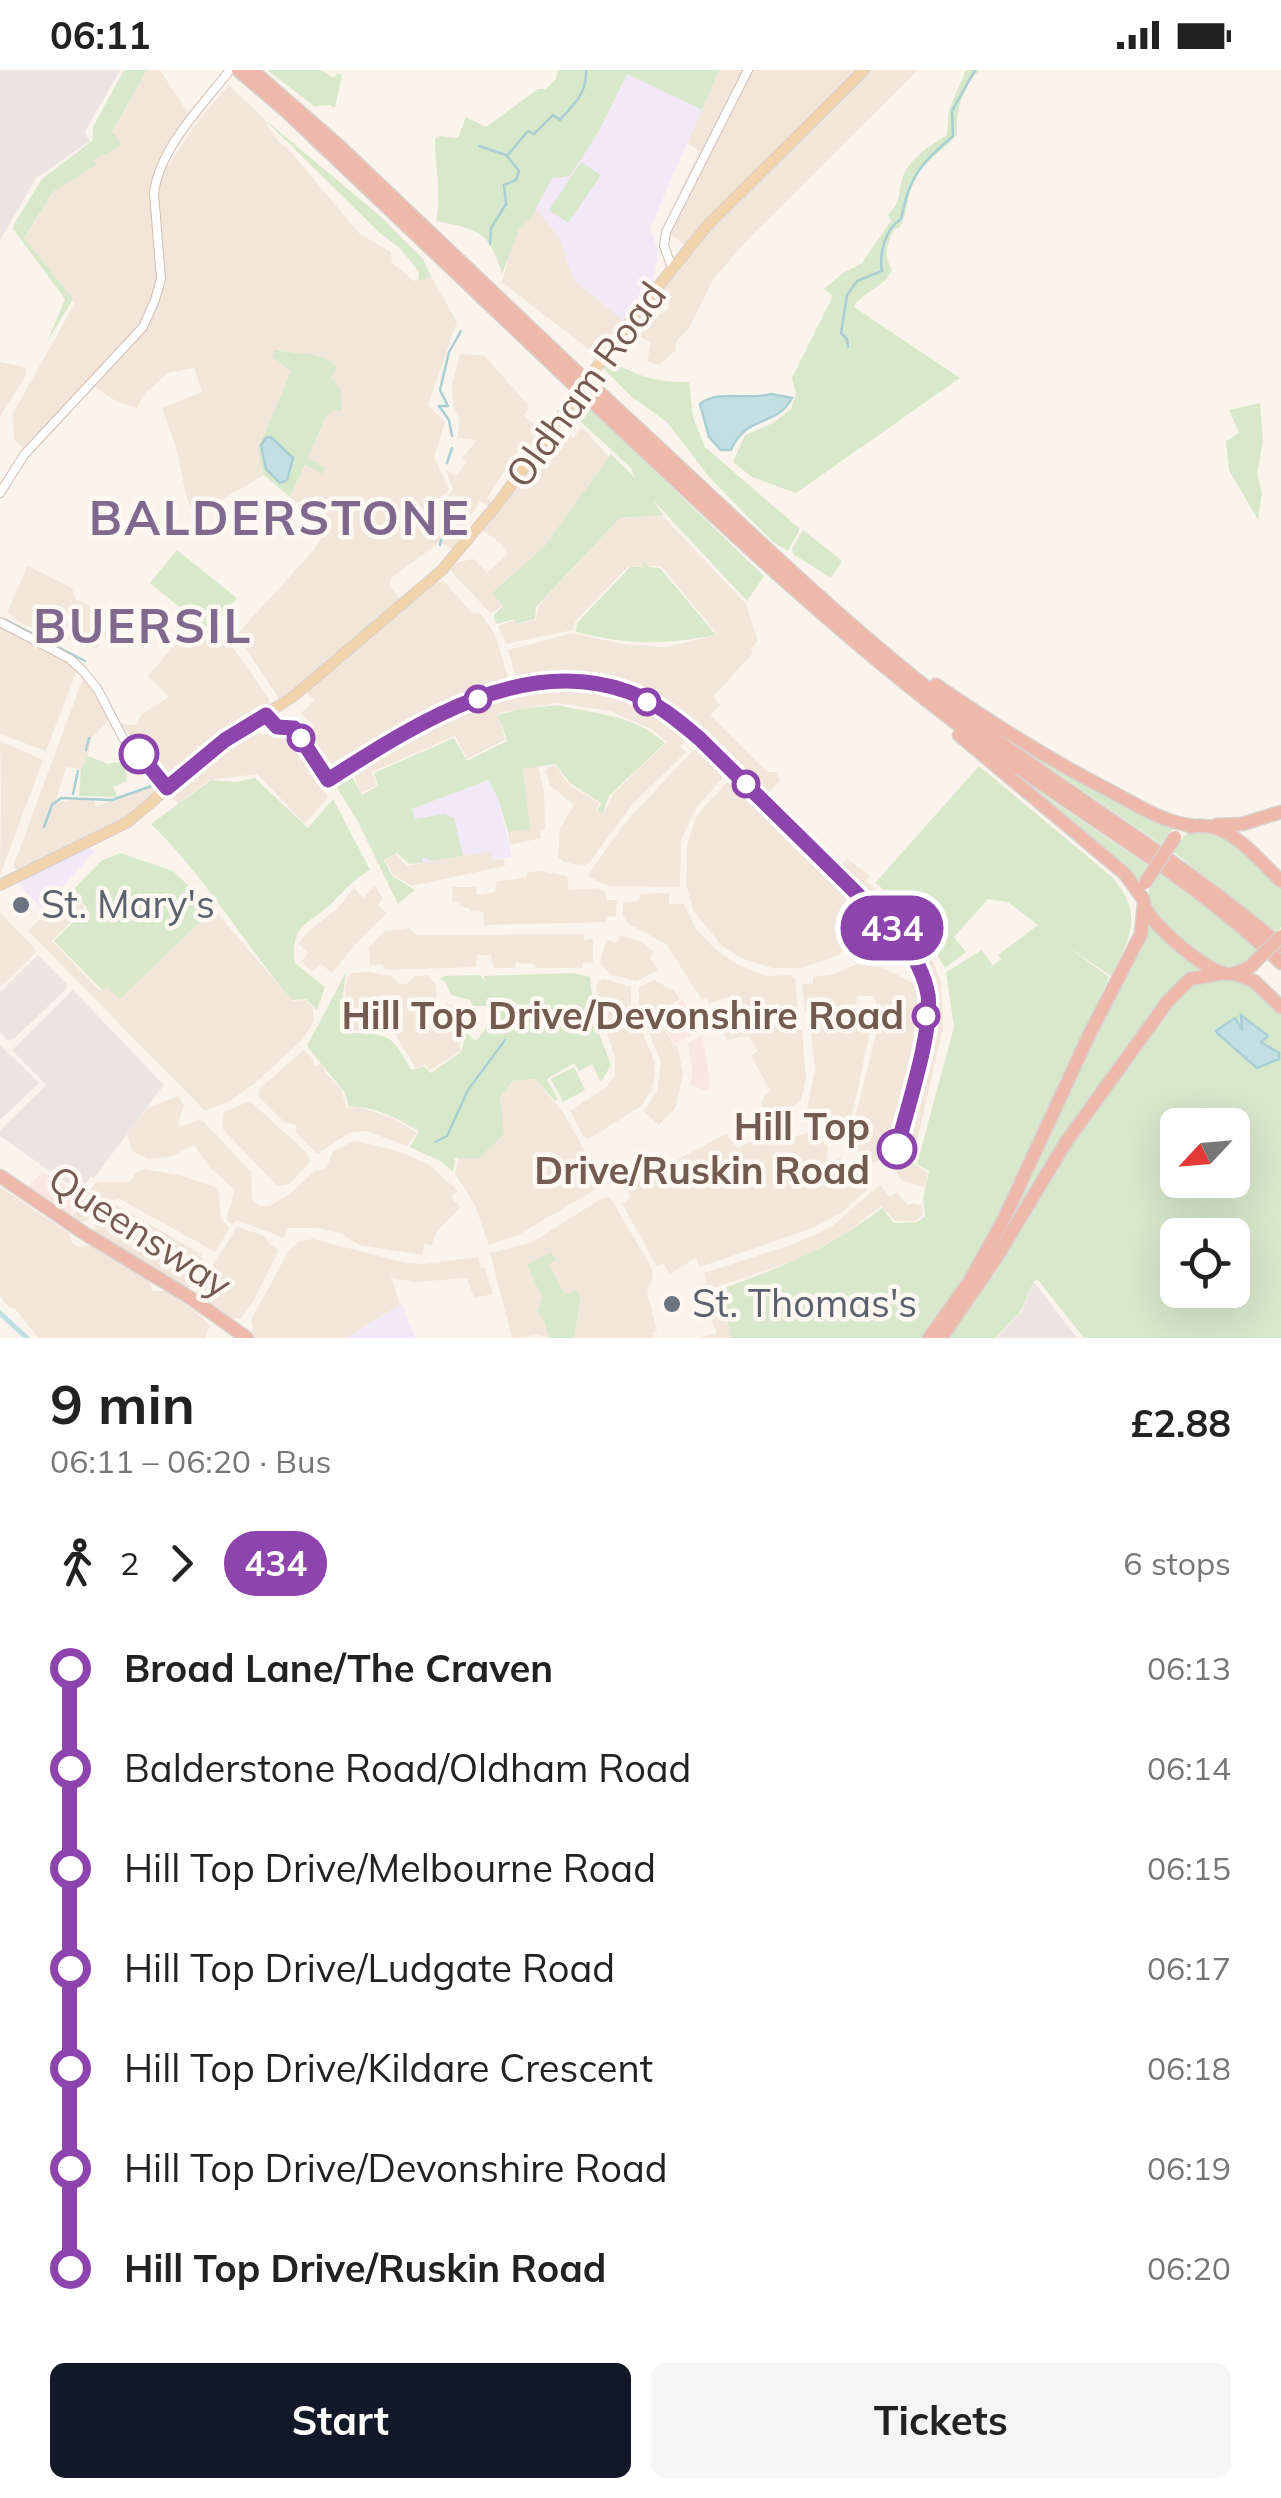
<!DOCTYPE html>
<meta charset="utf-8">
<style>
body{margin:0;font-family:Mulish,sans-serif;background:#f6f6f6;color:#222;height:100vh;display:flex;flex-direction:column;font-size:38px;white-space:nowrap}
*{box-sizing:border-box;margin:0}
p{font-size:32px;color:#767676}
.icon{flex:none;width:55px;height:55px;fill:none;stroke:currentColor;stroke-width:2;stroke-linecap:round;stroke-linejoin:round}
.map{position:relative;height:1268px;overflow:hidden}
.side{display:flex;flex-direction:column;background:#fff;flex:1}
.side>*{flex:none}
.badge{padding:0 20px;border-radius:32px;font-size:35px;line-height:65px}
.needle{width:65px;rotate:244deg}
.fabs{position:absolute;left:1160px;top:1038px;display:grid;gap:20px}
.fabs a{display:grid;place-items:center;width:90px;height:90px;border-radius:15px;background:#fff;box-shadow:0 10px 40px #0002;font-size:50px}
.map>.badge{position:absolute;translate:-50% -50%;box-shadow:0 0 0 5px #fff}
.legs{display:flex;align-items:center;gap:15px;height:110px;padding:0 50px;font-size:32px}
.legs p{margin-inline-start:auto}
.headline{display:flex;align-items:center;justify-content:space-between;height:170px;padding:0 50px}
h1{font-size:55px;font-weight:700;line-height:75px}
.cta{display:flex;gap:20px;margin-top:auto;padding:20px 50px}
.cta a{flex:1;height:115px;border-radius:15px;background:#111827;color:#fff;font-size:40px;font-weight:700;line-height:115px;text-align:center}
.cta a+a{background:#f6f6f6;color:#222}
ul{padding:0 50px;list-style:none}
li{display:flex;align-items:center;gap:35px;height:100px;font-size:38px}
li i{display:grid;place-items:center;width:15px;height:100%;margin:0 12px;background:currentColor}
li i::after{content:'';width:25px;height:25px;margin:-12px;border:8px solid;border-radius:50%;background:#fff}
li p{margin-inline-start:auto}
li:first-child i{background:linear-gradient(#0000 50%,currentColor 0)}
li:last-child i{background:linear-gradient(currentColor 50%,#0000 0)}
.status{display:flex;justify-content:space-between;align-items:center;height:70px;padding:0 50px;background:#fff;direction:ltr}
.status svg{height:28px;fill:currentColor}
.map>svg:first-child{display:block}
.residential{fill:#f2e6db}
.commercial{fill:#fae7e1}
.industrial{fill:#ebe5e1}
.education{fill:#f1e8f8}
.green{fill:#d8e8cb;fill-rule:evenodd}
.water{fill:#c2e0e3;stroke:#a9cfd4;stroke-width:2.5}
.lines{fill:none;stroke-linecap:round;stroke-linejoin:round}
.stream{stroke:#a9cfd4;stroke-width:2.5}
.canal{stroke:#c2e0e3;stroke-width:5}
.secondary-casing{stroke:#d1beb3;stroke-width:10}
.primary-casing{stroke:#d8d1ce;stroke-width:12}
.highway-casing{stroke:#d8d1ce;stroke-width:15}
.secondary{stroke:#fff;stroke-width:8}
.primary{stroke:#f2d4ac;stroke-width:10}
.highway{stroke:#eeb8aa;stroke-width:12}
.highway-bridge-casing{stroke:#d8d1ce;stroke-width:15;stroke-linecap:butt}
.highway-bridge{stroke:#eeb8aa;stroke-width:12}
.line-1-casing{stroke:#fff;stroke-width:22}
.line-1{stroke:#8e44ad;stroke-width:15}
.stop-1-dot{fill:#fff;stroke:#8e44ad;stroke-width:5}
.worship-dot{fill:#6b7280;stroke:#fdf8f2;stroke-width:4}
.labels{text-anchor:middle;stroke-width:9;stroke-linejoin:round;paint-order:stroke}
.street-label{font-size:38px;fill:#745b51;stroke:#fdf8f2}
.worship-label{font-size:38px;fill:#5b616d;stroke:#fdf8f2;text-anchor:start}
.stop-label{font-size:38px;font-weight:bold;fill:#745b51;stroke:#fdf8f2;text-anchor:end}
.district-label{font-size:48px;font-weight:bold;letter-spacing:2.5px;fill:#80698f;stroke:#fdf8f2}
</style>
<div class="status"><b>06:11</b><svg viewBox="0 0 49 12"><path d="M0 12V9h3v3zM5 12V6h3v6zM10 12V3h3v9zM15 12V0h3v12zM26 1h20v11H26zM47 4h2v5h-2z"/></svg></div>
<div class="map">
<svg width="1281" height="1268" viewBox="0 0 1281 1268">
<rect width="100%" height="100%" fill="#fbf4ec"/>
<path class="residential" d="M147,0H160L190,46L163,88L168,96L200,48L229,15L263,48L278,71L289,80L360,164L391,182L392,193L414,211L431,206L457,252L428,335L445,352L434,387L449,420L435,432L440,443L439,436L453,420L446,400L456,406L467,392L462,388L477,370L458,368L459,349L453,335L452,316L460,284L484,285L529,336L524,346L543,361L532,376L524,372L521,376L487,428L493,433L490,437L480,431L465,455L472,460L455,481L440,472L391,508L389,516L402,531L280,630L238,567L241,560L312,482L327,461L290,427L305,395L324,397L308,389L326,346L334,340H340V318L330,308L337,297L321,287L275,279L291,301L258,379L264,405L195,445L187,429L176,378L162,338L202,322L194,298L168,303L145,323L137,338L117,332L93,315L23,378L14,369L13,343L75,233L24,169L53,122L95,95L93,90L121,75L112,63Z
M719,0H918L750,167L712,211L688,260L676,271L675,281L659,295L647,291L651,272L639,267L646,254L669,238V220H661L653,213L684,175L664,158L699,81L687,73Z
M536,138L559,167L573,209L623,250L596,285L502,212L511,177L520,157Z
M0,292L25,297L26,305L0,346Z
M556,356L573,368L582,357L609,387L503,535L491,544L450,500L458,492L474,489L487,503L508,484L503,475L482,460Z
M661,444L746,534L758,571L751,579L753,583L713,627L720,635L710,645L767,702H776L780,711L767,724L760,722L672,642L630,618L583,610L517,612L508,580L573,563L622,574L665,577L718,565L661,496L628,497L576,550L573,560L506,574L498,556L514,550L517,554L536,550L539,535L619,449Z
M28,496L72,518L75,529L108,544L103,557L109,561L96,579L23,554L7,542Z
M444,511L472,543L481,544L495,564L509,610L501,617L456,632L398,658L337,700L305,664L315,657L301,643L314,631L306,621L437,512Z
M193,554L213,575L227,572L231,575L269,629L270,636L207,674L166,709L120,654L136,655L141,645L169,627L148,606Z
M0,556L73,594L77,600L46,681L0,664Z
M83,608L95,619L110,649L91,669L88,686L81,699L66,697L55,733L81,728L94,730L96,737L157,712L163,718L125,751L18,800L13,797Z
M567,618L605,624L648,639L688,669L680,676L686,682L631,736L589,793L582,796L564,792L558,787L560,758L574,735L550,715L545,700L555,695L569,715L599,733L596,741L603,745L613,724L667,672L651,659L610,641L558,633L498,643L505,670L467,689L455,666L372,702L377,715L361,723L351,698L497,629L519,622Z
M251,663L290,666L328,727L305,754L257,704L209,710L178,734L167,722L227,676Z
M0,671L43,690L0,805L1,724Z
M699,674L728,702L696,738L681,770L680,817L609,816L587,806L625,753Z
M538,695L544,722L545,759H540L541,768L510,775L508,762L530,758L523,699Z
M734,705L879,849L839,885L802,898H772L741,888L722,876L693,840L686,814L687,775L697,745Z
M491,781L493,790L504,789L505,796L412,816L393,805L385,790L396,784L407,796Z
M847,789L870,806L866,811L907,848L924,870L941,911L943,958L912,1093L928,1102L925,1117L901,1110L895,1099L899,1096L896,1091L927,955L929,923L922,896L903,866L838,798Z
M539,801L567,806L569,820L597,818L605,822L607,830H617L616,846L607,847L606,852L484,855L483,842L470,841V838L460,837V831H452L453,817H476L477,825L495,822L496,812L527,807V803Z
M375,816L383,829L378,835L387,843L362,867L332,903L321,894L313,901L306,897L302,891L308,883L299,874L306,863L338,838L354,818L363,828Z
M71,820L85,838L52,871L100,921L107,916L120,928L213,839L293,931L306,930L313,938L314,951L303,969L255,1013L229,1032L205,1041L28,861Z
M669,823V834H684L696,859L714,878L736,894L766,906L791,905L795,909L798,942H791L793,960H802L806,1009L801,1030L786,1042L761,1036L764,1025L770,1021L751,985L758,981L748,966L727,970L717,951L726,943L723,938L730,934L727,927L709,934L706,928L702,930L666,874L629,854L623,846V833L639,831L640,824Z
M0,842L37,881L0,917Z
M408,858L417,865L584,864V870L593,868V892L582,893V898H536L534,894L516,893L515,898H494L491,885H477L476,897L385,900L382,894L370,896L369,877L384,861Z
M619,865L642,872L654,882L650,888L658,900L637,911L611,905L600,893L606,870L618,873Z
M856,894L881,897L919,916L923,943H916L912,976L917,978L889,1088L872,1093L855,1080L851,1064L877,961L882,957L874,926H857L856,934H850V945L819,946L817,940L805,941L802,914H813V907L835,904Z
M369,902L391,906L400,914H407L415,906L427,905L436,915L437,933L459,969L461,981L430,1000L425,994L416,999L395,964L385,960L353,961V947L345,948V918L350,903Z
M604,909L631,917V937L654,990L655,1004L652,1019L641,1036L589,1069L584,1067L570,1041L604,1019L615,1006V987L596,932L597,911Z
M654,910L674,921L680,929L656,944L674,976L677,975L683,1003L676,1037L659,1055L644,1041L657,1021L661,992L639,938V917Z
M831,952L871,957L852,1045L845,1061L835,1057L830,1064L812,1052L815,1046L807,1038L815,999L810,954Z
M304,980L313,989L314,996L322,993L326,1003L340,1018L347,1038L360,1037L394,1049L417,1063L407,1076L367,1061L349,1063L317,1084L296,1063V1055L285,1053L258,1026L259,1019Z
M535,1009L565,1045L603,1115L518,1165L489,1175L475,1135L455,1104L459,1088H479L500,1027L512,1011Z
M178,1026L184,1035L178,1053L180,1057L200,1050L204,1052L251,1102L252,1130L259,1136H269L290,1124L315,1101L326,1099L333,1081L354,1071L395,1080L428,1094L458,1121L451,1128L461,1137L437,1161L431,1176L425,1173L422,1185L359,1175L340,1163L317,1158H288L284,1168L237,1150L232,1155L226,1149L235,1120L209,1097L194,1075L170,1087L148,1089L132,1081L127,1065L138,1050L148,1038Z
M250,1031L306,1082L311,1091L289,1114L277,1116L222,1058L224,1042Z
M755,1042L787,1051L792,1067L811,1062L815,1064L828,1077L826,1089L829,1093L840,1087L847,1096L851,1092L868,1108L869,1118L844,1141L813,1158L700,1197L696,1188L670,1204L663,1193L657,1196L622,1134L631,1128L626,1117L726,1064L738,1078L758,1068V1057L754,1055Z
M144,1099L179,1105L218,1118L221,1149L230,1158L215,1182L120,1129L100,1132L87,1151H76L73,1145L96,1112H130L136,1103Z
M880,1115L890,1127L897,1122L908,1135L913,1133L922,1135L923,1145L915,1151H895L881,1136L846,1163L799,1189L713,1218L706,1211L704,1203L794,1174L831,1157Z
M0,1117L69,1163L72,1173L78,1177L90,1175L148,1210L153,1221H165L195,1241L210,1255L205,1268H39L14,1238H9L0,1226Z
M610,1127L651,1197L653,1206L647,1221L657,1261L652,1262L653,1268H574L581,1229L566,1225L548,1195H527L542,1228L537,1241L544,1251L549,1268L537,1265L512,1268L490,1183L533,1172L602,1128Z
M115,1134L201,1184L204,1194L187,1220L95,1162L94,1153L106,1136Z
M237,1157L265,1166L269,1174L279,1180L253,1232L241,1248L231,1250L195,1225Z
M313,1169L406,1193L425,1194L478,1187L481,1198H485L493,1224L474,1228L467,1208L414,1212L393,1208L390,1201L400,1235L346,1268H255L251,1250L289,1180L300,1171Z
M707,1212L713,1219L720,1218L731,1268H699L717,1263L697,1216Z"/>
<path class="commercial" d="M683,930L699,961L674,974L658,945Z
M702,965L710,1012L708,1021L690,1015L693,1004L688,973Z
M42,1102L82,1125L69,1147L26,1119Z"/>
<path class="industrial" d="M0,0H120L85,62L90,71L36,108L0,170Z
M38,885L67,914L66,919L14,969L7,970L0,962V922Z
M73,920L164,1015L94,1108L91,1107L83,1117L74,1112L67,1113L0,1066V1060L46,1015L12,980Z
M0,975L39,1013L0,1050Z
M1034,1212L1077,1268H996L1022,1241Z"/>
<path class="education" d="M629,0H719L650,158L658,181L653,213L623,250L573,209L559,167L536,138L552,108L570,106L598,63Z
M488,710L498,728L512,787L493,790L490,781L423,793L412,739Z
M90,776L94,782L42,839L16,812Z
M402,1234L415,1268H347Z"/>
<path class="green" d="M124,0H147L112,62L122,75L94,90L96,95L53,122L24,168L73,229L47,272L65,229L13,159L14,154L42,109L93,70V57Z
M267,0H321L333,8L338,3L342,5L335,38L330,35L314,36Z
M558,0H719L702,40L627,4L598,63L570,106L552,108L532,146L520,157L502,204C490,161 478,160 436,151C442,124 435,98 435,70L439,66L458,68L466,47L486,57L538,19H546L556,9Z
M966,0H980C962,16 956,41 957,64C946,80 926,88 916,104C906,121 910,142 899,158L894,159C887,175 883,184 892,200C884,218 864,220 854,237L960,308L796,423L752,407L733,392L745,365L773,353L791,339L796,324L792,308L833,226L824,219L843,203L861,194L891,151L888,145C902,130 897,128 902,109C908,90 930,75 947,65L949,40Z
M263,48L379,145L423,189L431,206L418,211L419,202L400,178L381,164Z
M581,92L601,105L568,153L549,140Z
M275,279C298,286 319,279 337,297L331,308L340,318L342,341L334,340L326,346L308,388L325,397L322,404L305,395L290,427L264,405L258,379L291,301L273,287Z
M609,288C632,306 660,313 689,312L693,347L705,377L800,459L788,481L773,472L710,408L667,352L633,328L602,297Z
M579,328L764,506L747,531L653,430L663,445L620,448L536,537L535,549L516,554L514,549L497,554L493,546L503,536L492,523L544,477L611,384L635,408L631,398L569,341Z
M1260,333L1263,371L1257,404L1262,423L1258,450L1229,400L1226,371L1239,363L1229,340Z
M803,460L842,491L831,508L793,484L792,479Z
M177,480L237,528L210,562L150,513Z
M643,490L648,497L660,498L716,565C663,575 628,575 576,562L577,553L630,497H642Z
M557,635C596,644 634,645 665,673L609,726L603,744L597,741L601,733L570,713L555,694L523,699L530,759L508,762L498,728L488,710L412,739L415,749L444,744L454,748L463,786L433,791L422,787L423,793L409,794L397,783L384,790L392,806L415,820L398,834L357,750L333,711L349,701L362,725L378,716L374,703L454,668L467,691L507,671L498,645L520,639Z
M999,664L1176,756L1161,774Z
M88,686L108,694L124,691L127,711L113,717L118,727L79,726L81,699Z
M979,696L1112,807C1144,845 1131,866 1111,906L1064,874L1109,907C1053,1030 1003,1159 923,1268H731L721,1219C784,1196 827,1180 882,1138L894,1153L917,1152L925,1146L923,1129L929,1101L917,1094L954,957L946,902L982,880L993,896L1001,889L998,885L1038,855L1008,832L988,829L954,867L966,882L945,898L911,840L875,813Z
M1006,699L1147,795L1137,815Z
M255,708L308,758L333,729L370,800C353,810 348,817 334,831C311,855 290,850 295,893L325,917L317,940L306,929L292,930C243,873 206,807 151,754L211,710L236,712Z
M1197,760L1222,763L1281,818V857L1276,863L1172,781L1184,766Z
M120,783L173,801L213,839L120,929L107,917L102,920L54,871L87,838L72,821L101,791Z
M1157,801L1220,847L1259,882L1243,894L1220,897C1191,877 1126,842 1157,801Z
M1147,850L1201,901L1190,903L1174,915L1095,1023L1008,1164L962,1227Z
M346,902L340,948L350,950L352,963C392,964 391,966 412,1000L424,996L431,1003L461,982L464,972L458,969L440,938L447,934L455,938L456,959L465,961L475,971C487,961 489,950 487,936H473L470,930L451,925L445,911L440,910L444,906L480,905L485,912L484,906L573,903L590,907L595,953L611,995L601,1012L592,994L579,1001L574,993L547,1009L558,1029L555,1031L535,1009L512,1011L500,1027L504,1064L479,1088H455L453,1102L442,1092L410,1077L419,1061C399,1050 373,1035 349,1037L345,1023L307,976Z
M1216,908L1253,914L1281,943V1268H1084L1038,1210L1034,1211L1021,1241L995,1268H947L1003,1189L1076,1067L1170,942C1175,920 1194,914 1216,908ZM1190,1036L1180,1043L1193,1055H1232V1110H1178V1055H1191L1178,1043ZM1178,1165H1232V1220H1178Z
M574,997L585,1020L563,1032L551,1009Z
M550,1182L557,1189L549,1195L565,1224L576,1220L581,1229L574,1268H549L544,1251L537,1241L542,1228L527,1195Z"/>
<path class="water" d="M771,324L792,328C776,358 746,344 731,380H721L709,367L700,334C719,319 748,331 771,324Z
M271,367L293,388L287,410L280,413L266,399L261,375L266,368Z
M1241,945L1268,966L1261,972L1279,983V989L1257,998L1217,963L1216,961L1235,948L1242,960Z"/>
<g class="lines">
<path class="stream" d="M479,76L506,85
M490,174L491,158L506,134L504,115L516,110L519,101L507,86L528,61L534,64L553,45L560,50C573,34 587,25 586,0
M848,277L847,269L841,263L847,225L857,211L882,201C879,183 885,159 901,149C909,107 921,93 953,66L952,41L975,0
M452,366L449,350L439,336H448L440,320L449,282L461,261
M447,393L452,378
M440,475L446,448L445,438
M6,550L85,591
M86,680L89,668
M73,724L78,701
M44,757L52,735L61,728L112,730L157,714
M435,1072L447,1066L468,1020L505,970"/>
<path class="canal" d="M0,1243L27,1268"/>
<defs>
<path id="secondary" d="M672,198L664,176L666,162L748,0
M0,423L24,385L143,257L155,230L161,209L154,123C160,77 203,35 230,0
M0,552L70,589L83,601L98,620L123,668L167,718"/>
<path id="primary" d="M0,815L128,752L225,670L294,626L442,500L499,432L630,251L707,156L864,0"/>
<path id="highway" d="M238,0L286,41L573,314
M252,0L338,75L580,305
M590,314C708,421 819,534 945,632C1055,717 1176,786 1281,876
M583,323C703,436 821,550 952,650C1060,733 1183,798 1281,893
M936,615C994,655 1053,692 1116,724C1142,738 1165,753 1195,756
M959,665L1125,804L1143,829
M1216,755L1242,754L1281,742
M1190,757C1228,748 1256,788 1281,811
M1146,839C1155,857 1207,903 1228,904C1237,904 1244,900 1251,896
M1235,904L1254,911L1281,937
M0,1106L84,1163L189,1227L247,1268
M929,1268L969,1212L1003,1151L1090,963L1141,864L1144,833
M941,1268L996,1188L1066,1072L1168,931L1190,909L1223,903"/>
</defs>
<use href="#secondary" class="secondary-casing"/>
<use href="#primary" class="primary-casing"/>
<use href="#highway" class="highway-casing"/>
<use href="#secondary" class="secondary"/>
<use href="#primary" class="primary"/>
<use href="#highway" class="highway"/>
<defs>
<path id="highway-bridge" d="M580,305L590,314
M573,314L583,323
M1145,813L1175,767
M1251,896L1281,866"/>
</defs>
<use href="#highway-bridge" class="highway-bridge-casing"/>
<use href="#highway-bridge" class="highway-bridge"/>
</g>
<g class="lines">
<defs>
<path id="line-1" d="M139,684L167,718L225,670L266,645L277,657L294,658L328,710C414,655 523,583 629,622C656,632 679,651 700,669L902,868C914,887 924,903 928,925C933,962 906,1041 897,1079"/>
</defs>
<use href="#line-1" class="line-1-casing"/>
<use href="#line-1" class="line-1"/>
</g>
<g class="stop-1-dot">
<circle cx="478" cy="629" r="12"/>
<circle cx="647" cy="632" r="12"/>
<circle cx="301" cy="668" r="12"/>
<circle cx="139" cy="684" r="18"/>
<circle cx="746" cy="714" r="12"/>
<circle cx="926" cy="946" r="12"/>
<circle cx="897" cy="1079" r="18"/>
</g>
<g class="worship-dot">
<circle cx="21" cy="835" r="10"/>
<circle cx="672" cy="1234" r="10"/>
</g>
<g class="labels">
<g class="street-label">
<text transform="translate(586 315) rotate(-54)" y="13">Oldham Road</text>
<text transform="translate(140 1162) rotate(33)" y="13">Queensway</text>
</g>
<g class="worship-label">
<text x="41" y="848">St. Mary's</text>
<text x="692" y="1247">St. Thomas's</text>
</g>
<g class="stop-label">
<text x="904" y="959">Hill Top Drive/Devonshire Road</text>
<text x="870" y="1070">Hill Top<tspan x="870" dy="44">Drive/Ruskin Road</tspan></text>
</g>
<g class="district-label">
<text x="280" y="465">BALDERSTONE</text>
<text x="143" y="573">BUERSIL</text>
</g>
</g>
</svg>
<div class="fabs">
<a><svg class="needle" viewBox="-14 -14 28 28"><path d="M0-13l5 13h-10z" fill="#e53935"/><path d="M0 13l5-13h-10z" fill="#767676"/></svg></a>
<a><svg class="icon" aria-label="locate" viewBox="0 0 24 24"><circle cx="12" cy="12" r="6"/><path d="M12 2v4M12 18v4M2 12h4M18 12h4"/></svg></a>
</div>
<b class="badge" style="left:892px;top:858px;background:#8e44ad;color:#fff">434</b>
</div>
<section class="side">
<div class="headline"><div><h1>9 min</h1><p>06:11 – 06:20 · Bus</p></div><b>£2.88</b></div>
<div class="legs"><svg class="icon" aria-label="walk" viewBox="0 0 24 24"><circle cx="13" cy="4" r="2"/><path d="M13 8l-2 6 4 7M11 14l-3 7M7 12l3-4h3l4 4"/></svg>2<svg class="icon" aria-label="forward" viewBox="0 0 24 24"><path d="M9 5l7 7-7 7"/></svg><b class="badge" style="background:#8e44ad;color:#fff">434</b><p>6 stops</p></div>
<ul>
<li><i style="color:#8e44ad"></i><b>Broad Lane/The Craven</b><p>06:13</p></li>
<li><i style="color:#8e44ad"></i><span>Balderstone Road/Oldham Road</span><p>06:14</p></li>
<li><i style="color:#8e44ad"></i><span>Hill Top Drive/Melbourne Road</span><p>06:15</p></li>
<li><i style="color:#8e44ad"></i><span>Hill Top Drive/Ludgate Road</span><p>06:17</p></li>
<li><i style="color:#8e44ad"></i><span>Hill Top Drive/Kildare Crescent</span><p>06:18</p></li>
<li><i style="color:#8e44ad"></i><span>Hill Top Drive/Devonshire Road</span><p>06:19</p></li>
<li><i style="color:#8e44ad"></i><b>Hill Top Drive/Ruskin Road</b><p>06:20</p></li>
</ul>
<div class="cta"><a>Start</a><a>Tickets</a></div>
</section>
